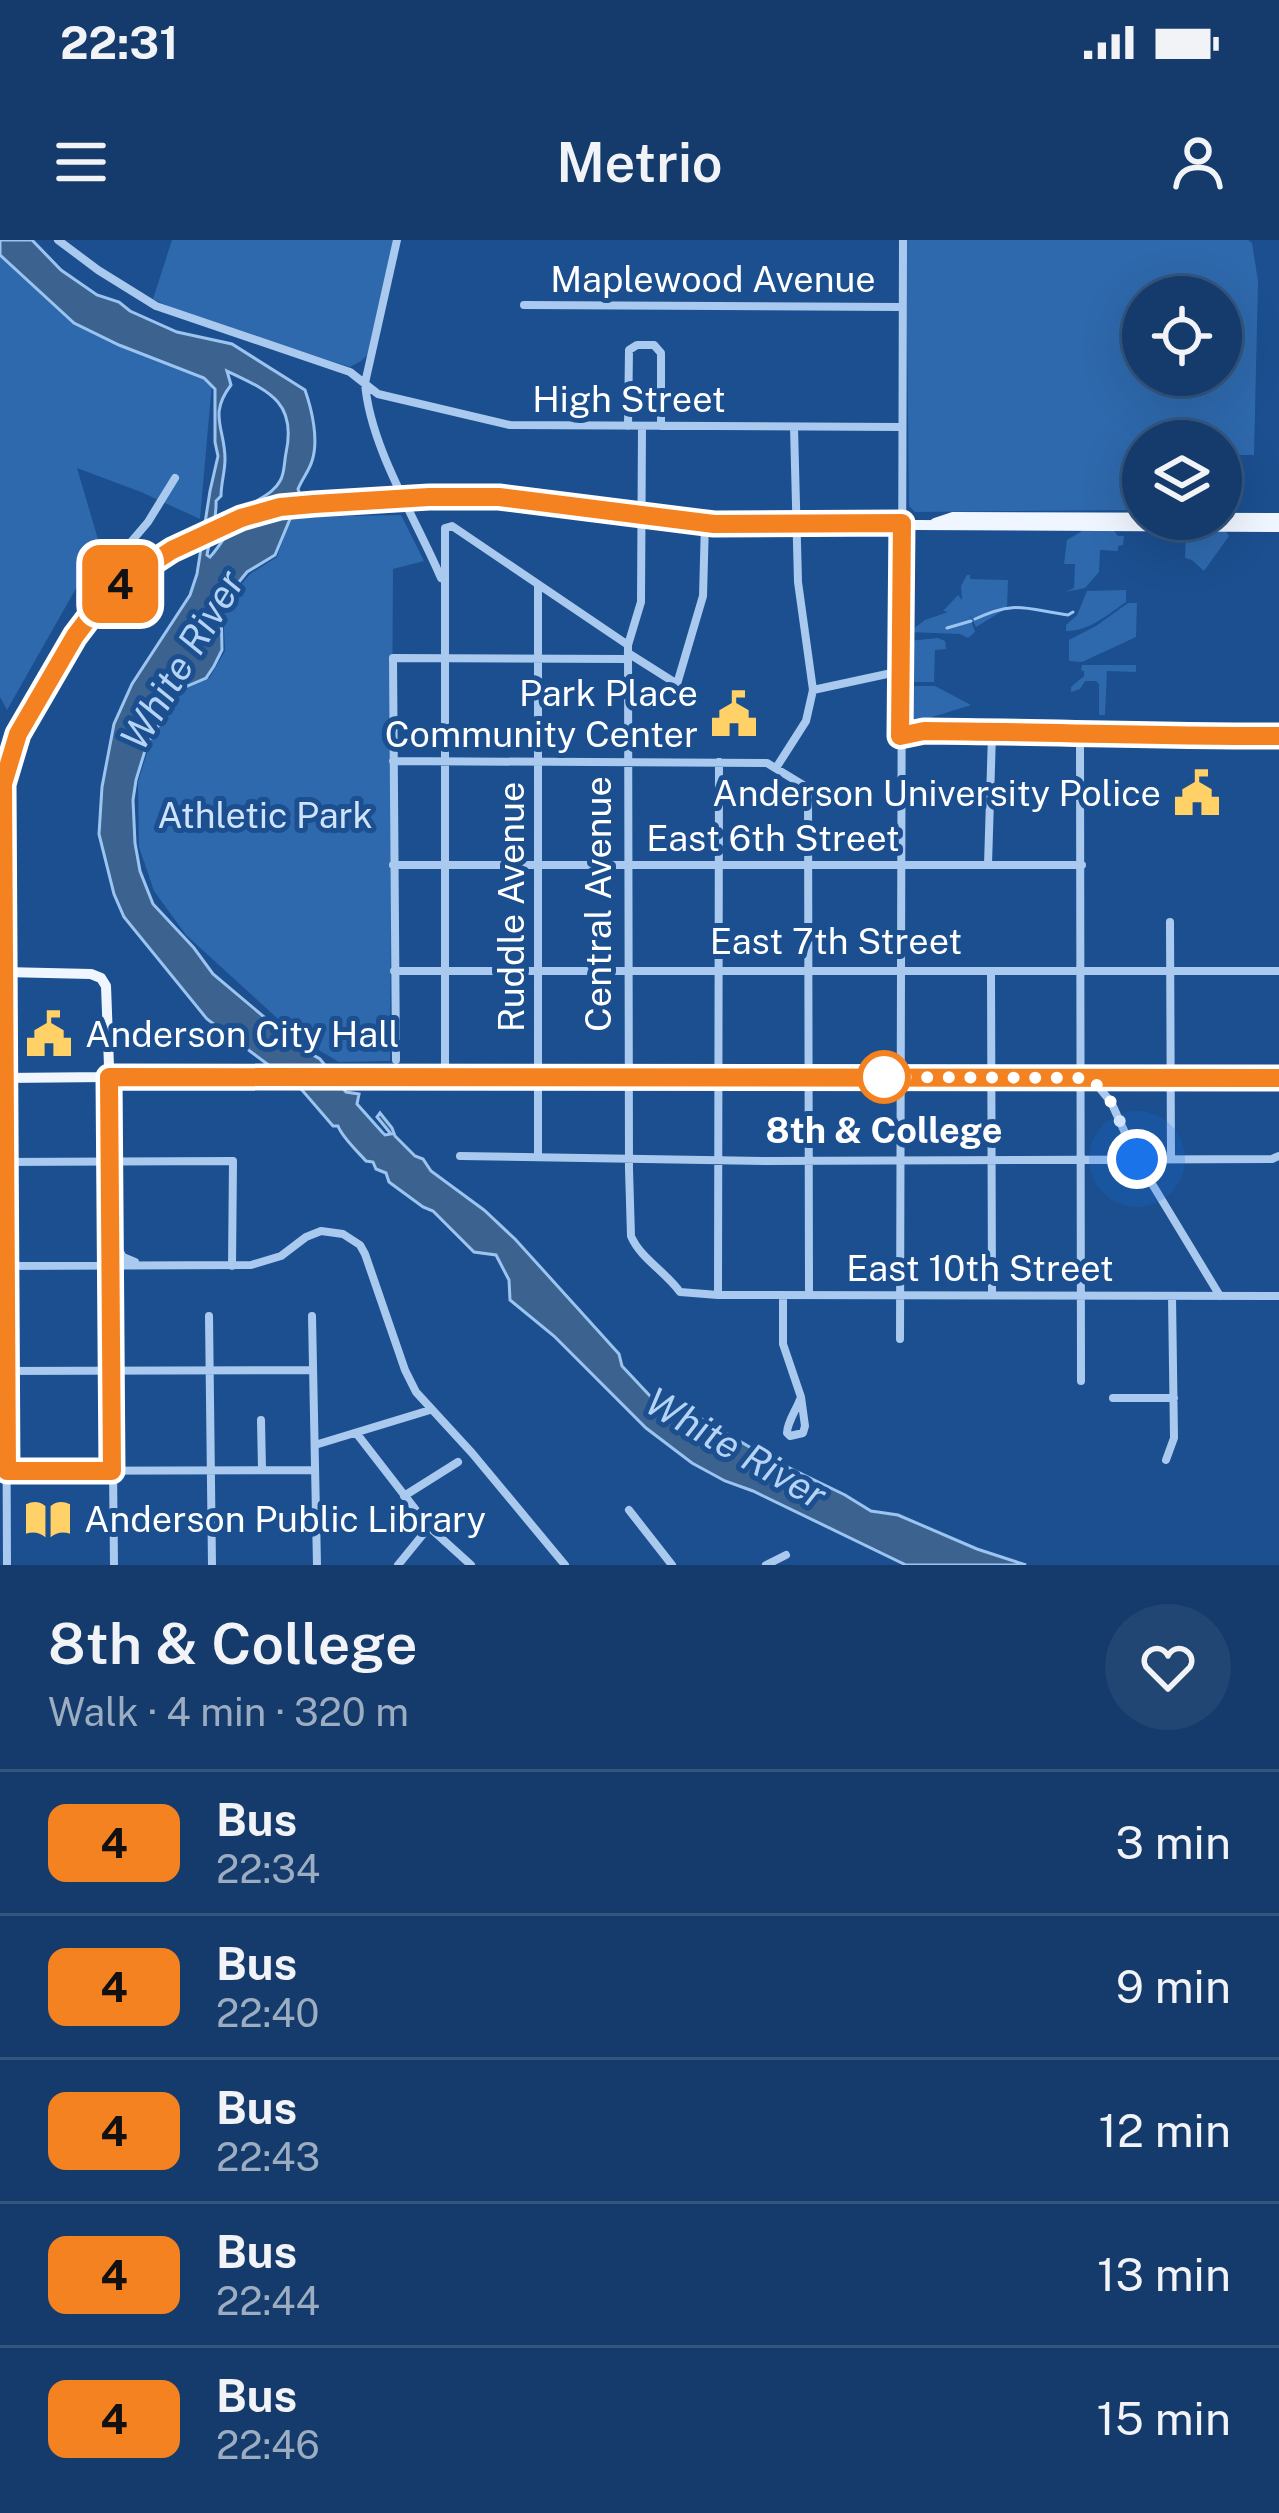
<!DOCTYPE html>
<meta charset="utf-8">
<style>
body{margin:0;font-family:"Public Sans",sans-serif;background:#214673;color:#f1f3f6;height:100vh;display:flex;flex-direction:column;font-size:45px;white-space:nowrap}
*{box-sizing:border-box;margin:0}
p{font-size:39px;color:#9dadc1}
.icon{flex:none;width:66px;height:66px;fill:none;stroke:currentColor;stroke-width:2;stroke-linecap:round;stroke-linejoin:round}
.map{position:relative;height:1325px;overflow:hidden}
.panel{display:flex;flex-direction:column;background:#143b6b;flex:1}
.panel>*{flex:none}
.badge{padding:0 24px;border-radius:18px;font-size:42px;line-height:78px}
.tools{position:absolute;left:1122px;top:36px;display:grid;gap:24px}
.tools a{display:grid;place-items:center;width:120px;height:120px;border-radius:50%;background:#143b6b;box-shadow:0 12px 48px #0002,0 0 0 3px #33557e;font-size:60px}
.you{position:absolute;width:60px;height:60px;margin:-30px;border:9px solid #fff;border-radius:50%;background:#1a73e8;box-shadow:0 0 0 18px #1a73e833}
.map>.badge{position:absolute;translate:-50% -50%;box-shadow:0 0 0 6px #fff}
.round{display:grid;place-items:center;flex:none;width:126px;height:126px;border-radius:63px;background:#214673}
.head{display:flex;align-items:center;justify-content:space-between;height:204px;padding:0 48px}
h1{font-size:57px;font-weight:600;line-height:90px}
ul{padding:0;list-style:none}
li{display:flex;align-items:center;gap:36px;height:144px;padding:0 48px;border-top:3px solid #33557e}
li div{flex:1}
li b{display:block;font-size:45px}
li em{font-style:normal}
li .badge{min-width:132px;font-weight:700;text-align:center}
.status{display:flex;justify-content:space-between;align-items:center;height:84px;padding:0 60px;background:#143b6b;direction:ltr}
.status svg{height:33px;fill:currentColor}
header{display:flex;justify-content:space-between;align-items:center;height:156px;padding:0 48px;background:#143b6b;font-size:54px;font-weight:600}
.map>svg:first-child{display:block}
.green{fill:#2e69ad;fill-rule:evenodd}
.water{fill:#3c6290;stroke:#9cc4f0;stroke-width:3;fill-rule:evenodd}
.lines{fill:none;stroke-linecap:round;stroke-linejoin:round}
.stream{stroke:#9cc4f0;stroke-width:3}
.minor{stroke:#a9c9ee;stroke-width:8}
.major{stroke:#f0f6ff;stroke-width:10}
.line-casing{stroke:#fff;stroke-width:27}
.line{stroke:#f58220;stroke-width:18}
.walk{stroke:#fff;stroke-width:12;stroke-dasharray:0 21.6}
.stop-dot{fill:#fff;stroke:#f58220;stroke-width:6}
.labels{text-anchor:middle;stroke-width:10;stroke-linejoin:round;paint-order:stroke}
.street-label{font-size:36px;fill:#fff;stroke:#1b4f8f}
.poi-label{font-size:36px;fill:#fff;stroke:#1b4f8f;text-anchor:end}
.park-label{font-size:36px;fill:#cfe3fa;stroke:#1b4f8f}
.stop-label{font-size:36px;font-weight:bold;fill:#fff;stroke:#1b4f8f}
.water-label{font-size:39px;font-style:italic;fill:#b5d3f5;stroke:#1b4f8f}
</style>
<div class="status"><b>22:31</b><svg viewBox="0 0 49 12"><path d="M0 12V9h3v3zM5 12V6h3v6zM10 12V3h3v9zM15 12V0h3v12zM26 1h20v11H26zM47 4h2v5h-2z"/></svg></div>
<header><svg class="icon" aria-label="menu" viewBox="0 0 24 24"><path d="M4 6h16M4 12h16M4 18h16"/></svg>Metrio<svg class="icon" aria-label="person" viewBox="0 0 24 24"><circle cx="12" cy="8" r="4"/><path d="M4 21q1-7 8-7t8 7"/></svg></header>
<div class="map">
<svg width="1279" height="1325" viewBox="0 0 1279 1325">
<rect width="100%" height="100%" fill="#1b4f8f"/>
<path class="green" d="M172,0H394L367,115L361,121L350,127L183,73L153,59Z
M906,0H1248L1252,3L1258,41L1254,215H1221V201H1143V270L915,272L909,266ZM1143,57H1221V135H1143Z
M0,9L212,143L200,279L141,252L77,228L100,306L7,470L0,457Z
M401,275L424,321L393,329L390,821L339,822L300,799L186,695L154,651L139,607L138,542L153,493L184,450L210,437L225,411L223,366L250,334L277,317L291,277Z
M1225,290L1229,296L1204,331L1192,320L1185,318L1186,291Z
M1082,291H1114L1118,296H1124L1123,305L1118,306V311L1100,310L1099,332L1085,348L1065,352L1074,348L1075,324H1064L1067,300Z
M967,335H970V339L1008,340L1007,368L976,387L969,374L975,392L968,398L960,394L909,392L925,380L948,372L943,371L958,355L962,360L961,346Z
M1126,350V362C1110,373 1088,392 1066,391V385L1077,375L1087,351Z
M1128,363H1137L1136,397L1082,422L1069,421V400L1096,386Z
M938,398L945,401L946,409L935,410L934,442H909L908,401Z
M1082,425H1136V432L1107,431L1105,475H1099V444L1096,441H1085L1080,449L1071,452V447L1084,436V431L1081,430Z
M909,446H935L971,465L910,484Z"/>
<path class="water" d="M0,0H32L61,30L97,55L119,62L130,71L177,92L232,104L305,150C312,170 319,200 312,221C309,231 302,239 298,249L300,255L275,315L247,332L221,364L222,410L214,426L206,438L181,449L147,504L136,540L133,560L135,603L140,631L153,664L194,708L213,734L301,808L320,819L346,852L359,854L357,864L382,892L385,895L391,894L377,877L380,873L392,888L395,896L415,916L423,919L431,931L484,970L515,999L619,1114L622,1126L651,1157L685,1169L765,1216L845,1255L871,1271L898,1275L977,1309L1026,1325H906L753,1251L725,1241L692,1223L646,1188L554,1096L510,1060L509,1040L496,1015L474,1012L433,971L423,967L389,942L386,933L376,929L373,922L366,921C357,911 342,897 338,886H333L302,850L207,779L124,677L114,654L99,594L102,547L114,484L132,444L190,355L197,334L210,251L218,216L215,202V149L204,138L119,105L74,83L0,15ZM227,131C269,151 297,162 286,213C284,222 285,233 280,241C272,256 254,259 244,271C230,286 223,303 210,317L207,315C210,297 217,280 216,261L221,256C221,243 225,232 225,219C225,188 208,175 231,145Z"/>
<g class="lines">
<path class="stream" d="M975,379C1016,360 1025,369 1068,375L1073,372
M947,388L971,381"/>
<path class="minor" d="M58,0L98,30L156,66L350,132L378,154L510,185L901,187
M397,0L365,143C370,207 416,279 441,338
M524,65L901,67
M628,186L629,110L637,105H654L661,113V186
M642,186L641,362L628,405L629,929L631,996C640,1018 666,1032 680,1052L718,1055L1279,1056
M137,333L127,322L125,309L148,282L175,238
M538,346V917
M628,413L677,444L703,356L705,282
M813,450L901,431
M914,495L925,498L1085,499
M900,496L924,492C1042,492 1160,497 1279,497
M1080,500L1081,1141
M393,521L767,523L808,548L809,1055
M776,528L806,481L813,450L798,342L794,187
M393,625H1082
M988,625L992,494
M1170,682L1171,919
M394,731H1279
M991,731L992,1055
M396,820L393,418L628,419
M109,837L114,1325
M445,837V288L452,286L628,405
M5,838L7,1325
M1092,839L1111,862L1137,919L1220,1056
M460,916L764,921L1272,919L1279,916
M0,922L233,921L232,1026
M113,1000L123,1017L135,1022
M0,1026L251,1025L281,1016L306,997L321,991L343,994L360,1005L365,1014L405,1130L416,1152L472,1213L565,1325
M718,1055L719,522
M783,1055V1104L801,1157
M209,1076L212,1325
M312,1076L317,1325
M900,1099L903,0
M0,1131L313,1130
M801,1157L805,1186L803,1193L790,1196L787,1193C787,1182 797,1169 801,1157Z
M1113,1158H1174
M261,1180L262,1230
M357,1194L429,1287L471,1325
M315,1205L430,1170
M1166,1220L1174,1198L1172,1056
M0,1231L315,1230
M404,1256L458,1222
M629,1270L672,1325
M398,1325L429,1287
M766,1325L786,1315"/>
<path class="major" d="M935,283L953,277L1279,278
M116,836L1279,838
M3,838L108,837L109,826L106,746L101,738L91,734L4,732
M5,838L3,545L18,494L75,396L110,353L172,310L221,286L261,272L300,265L429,257H499L714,284L1279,287"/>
</g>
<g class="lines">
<defs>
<path id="line" d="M1279,496C1160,496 1042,492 924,491L900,496L902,283L714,284L499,257H429L314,264L280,267L241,278L172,310L123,342L97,367L75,396L18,494L3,544L7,1231H112L109,837L1279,838"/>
</defs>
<use href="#line" class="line-casing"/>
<use href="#line" class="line"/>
<path class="walk" d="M884,837L1091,838L1111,862L1137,919"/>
</g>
<defs>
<symbol id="civic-bare" viewBox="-9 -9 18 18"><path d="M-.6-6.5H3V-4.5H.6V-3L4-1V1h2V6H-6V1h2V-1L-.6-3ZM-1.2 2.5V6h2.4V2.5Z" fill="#ffd166" stroke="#1b4f8f" stroke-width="2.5" paint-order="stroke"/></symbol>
<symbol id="library-bare" viewBox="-9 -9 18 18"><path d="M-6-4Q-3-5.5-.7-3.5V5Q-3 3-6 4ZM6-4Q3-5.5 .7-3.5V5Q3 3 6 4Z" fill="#ffd166" stroke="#1b4f8f" stroke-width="2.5" paint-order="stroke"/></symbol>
</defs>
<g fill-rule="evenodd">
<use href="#civic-bare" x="701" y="441" width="66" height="66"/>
<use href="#civic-bare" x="1164" y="520" width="66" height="66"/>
<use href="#civic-bare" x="16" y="761" width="66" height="66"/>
<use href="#library-bare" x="15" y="1246" width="66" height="66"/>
</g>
<circle class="stop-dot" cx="884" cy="837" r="24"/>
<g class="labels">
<g class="street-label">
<text x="713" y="52">Maplewood Avenue</text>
<text x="629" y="172">High Street</text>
<text x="773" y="611">East 6th Street</text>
<text transform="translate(598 664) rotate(-90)" y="13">Central Avenue</text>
<text transform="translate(511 667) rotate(-90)" y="13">Ruddle Avenue</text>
<text x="836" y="714">East 7th Street</text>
<text x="980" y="1041">East 10th Street</text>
</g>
<g class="poi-label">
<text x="698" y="466">Park Place<tspan x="698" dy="41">Community Center</tspan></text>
<text x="1161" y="566">Anderson University Police</text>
<text x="85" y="807" text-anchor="start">Anderson City Hall</text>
<text x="84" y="1292" text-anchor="start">Anderson Public Library</text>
</g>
<g class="park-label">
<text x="265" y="588">Athletic Park</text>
</g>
<g class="stop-label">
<text x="884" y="903">8th &amp; College</text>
</g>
<g class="water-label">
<text transform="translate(182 420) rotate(-59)" y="14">White River</text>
<text transform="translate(736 1208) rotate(30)" y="14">White River</text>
</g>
</g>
</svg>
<div class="tools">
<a><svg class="icon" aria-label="locate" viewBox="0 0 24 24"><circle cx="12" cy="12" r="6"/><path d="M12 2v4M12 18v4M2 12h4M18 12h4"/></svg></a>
<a><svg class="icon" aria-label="layers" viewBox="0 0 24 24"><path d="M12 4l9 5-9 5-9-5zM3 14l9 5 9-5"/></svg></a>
</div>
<div class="you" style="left:1137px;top:919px"></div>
<b class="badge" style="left:120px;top:344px;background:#f58220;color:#111">4</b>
</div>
<section class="panel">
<div class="head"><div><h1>8th &amp; College</h1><p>Walk · 4 min · 320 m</p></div><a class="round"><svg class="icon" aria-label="heart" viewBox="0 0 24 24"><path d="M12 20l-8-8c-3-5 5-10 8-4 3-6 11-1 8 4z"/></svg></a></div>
<ul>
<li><span class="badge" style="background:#f58220;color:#111">4</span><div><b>Bus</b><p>22:34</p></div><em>3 min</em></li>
<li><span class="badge" style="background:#f58220;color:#111">4</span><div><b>Bus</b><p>22:40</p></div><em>9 min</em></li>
<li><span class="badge" style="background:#f58220;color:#111">4</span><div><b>Bus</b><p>22:43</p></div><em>12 min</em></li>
<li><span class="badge" style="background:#f58220;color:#111">4</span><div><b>Bus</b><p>22:44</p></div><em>13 min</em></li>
<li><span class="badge" style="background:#f58220;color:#111">4</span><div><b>Bus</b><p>22:46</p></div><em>15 min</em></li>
</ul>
</section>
